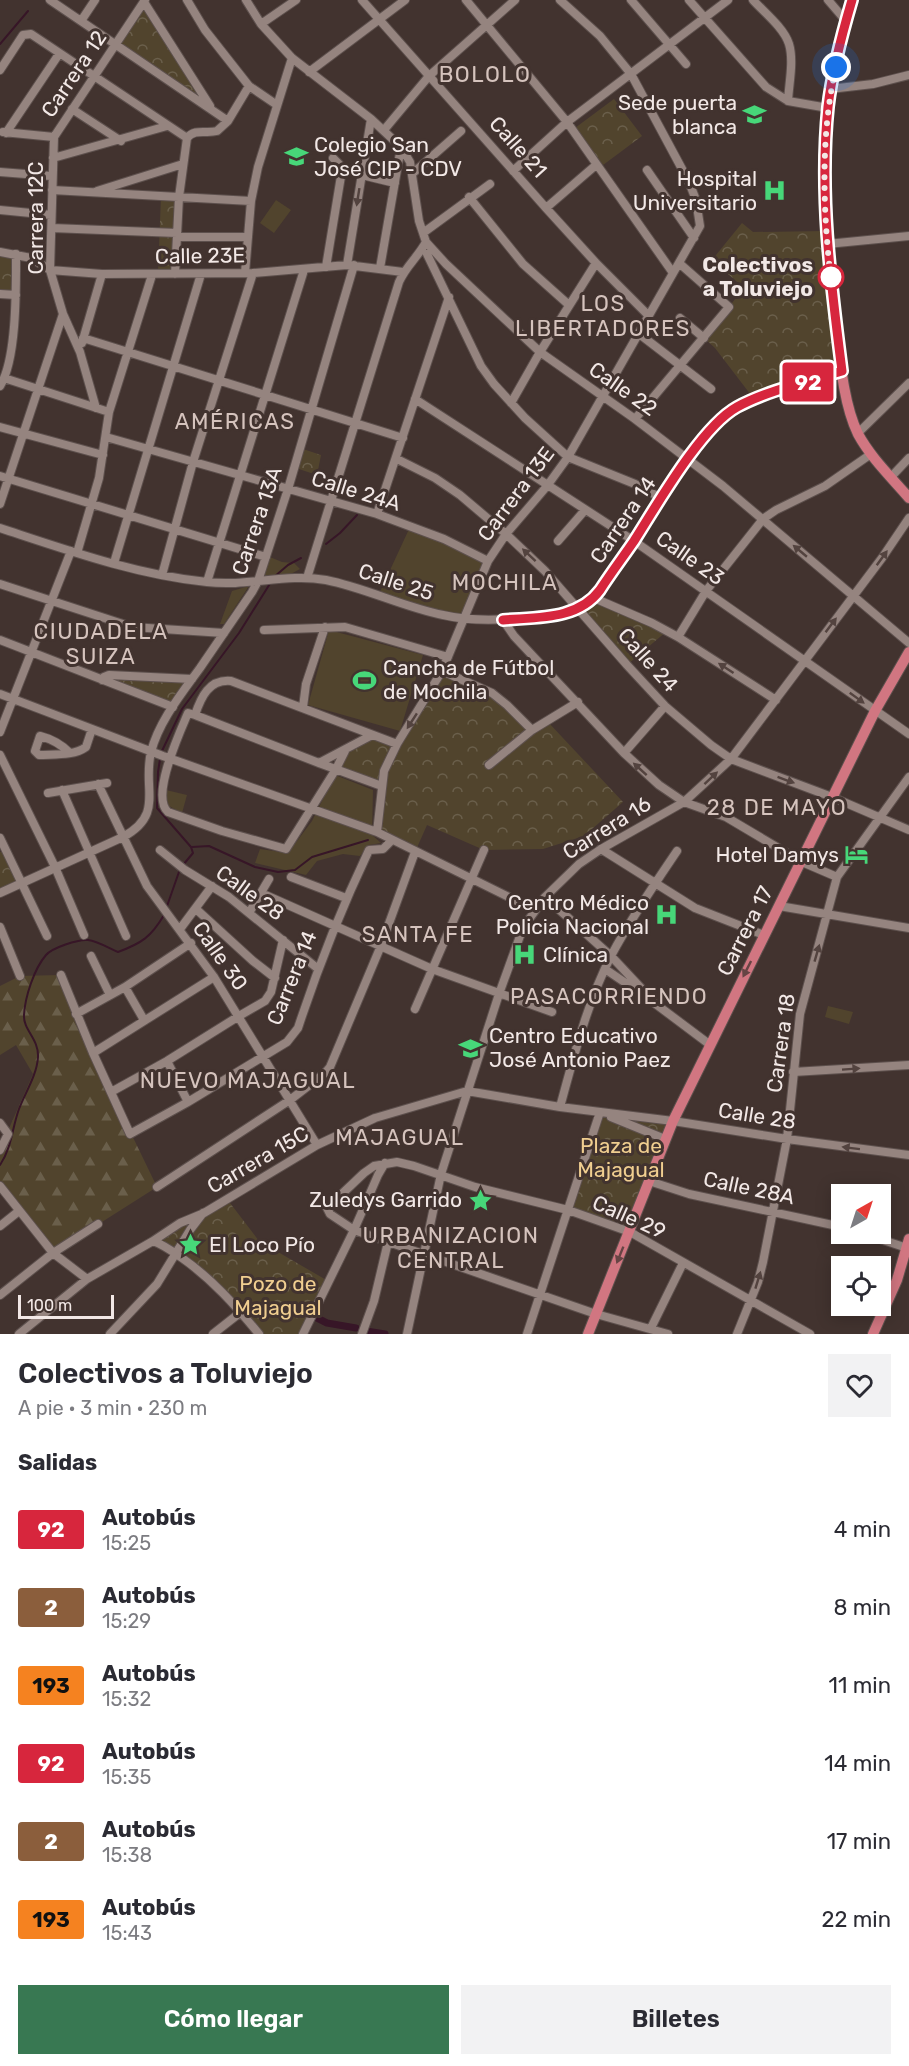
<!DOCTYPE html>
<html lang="es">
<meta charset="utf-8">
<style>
body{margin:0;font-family:Rubik,sans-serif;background:#f2f2f3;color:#2b2b33;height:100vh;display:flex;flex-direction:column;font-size:22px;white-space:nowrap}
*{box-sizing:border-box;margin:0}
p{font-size:20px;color:#7c7c81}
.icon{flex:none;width:33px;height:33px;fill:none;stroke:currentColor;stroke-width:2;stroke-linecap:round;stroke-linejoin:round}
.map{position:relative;height:1334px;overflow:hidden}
.panel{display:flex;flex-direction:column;background:#fff;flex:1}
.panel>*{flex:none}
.badge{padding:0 12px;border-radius:4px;font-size:21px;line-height:39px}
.needle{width:39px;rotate:39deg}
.tools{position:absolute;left:831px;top:1184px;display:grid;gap:12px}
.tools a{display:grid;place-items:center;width:60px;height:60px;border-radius:0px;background:#fff;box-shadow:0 3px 15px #0003;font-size:30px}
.scale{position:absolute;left:18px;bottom:15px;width:96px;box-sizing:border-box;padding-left:6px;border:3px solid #f2e8e6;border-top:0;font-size:16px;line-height:21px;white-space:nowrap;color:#f2e8e6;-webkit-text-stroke:4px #42332f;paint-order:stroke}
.you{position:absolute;width:30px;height:30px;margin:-15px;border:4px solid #fff;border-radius:50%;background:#1a73e8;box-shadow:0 0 0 9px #1a73e833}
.map>.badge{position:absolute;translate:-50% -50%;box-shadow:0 0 0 3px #fff}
h2{padding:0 18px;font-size:22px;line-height:54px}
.round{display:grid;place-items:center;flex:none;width:63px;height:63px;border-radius:0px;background:#f2f2f3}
.headline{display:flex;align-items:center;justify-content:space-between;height:102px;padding:0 18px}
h1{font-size:28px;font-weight:600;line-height:45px}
.action{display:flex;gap:12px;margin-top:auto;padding:12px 18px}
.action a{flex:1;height:69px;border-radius:0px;background:#387852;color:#fff;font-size:24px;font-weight:600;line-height:69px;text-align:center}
.action a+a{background:#f2f2f3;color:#2b2b33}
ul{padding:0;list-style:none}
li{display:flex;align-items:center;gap:18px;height:78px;padding:0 18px}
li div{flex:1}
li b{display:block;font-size:22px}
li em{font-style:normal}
li .badge{min-width:66px;font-weight:700;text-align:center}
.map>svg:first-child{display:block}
.grass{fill:#51442d}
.forest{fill:url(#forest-firs)}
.park{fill:url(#park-crowns)}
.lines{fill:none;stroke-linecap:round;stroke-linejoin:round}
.stream{stroke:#371627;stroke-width:2}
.canal{stroke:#371627;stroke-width:7}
.minor-casing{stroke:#5d504d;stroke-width:10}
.major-casing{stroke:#5d504d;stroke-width:12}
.minor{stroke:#95847f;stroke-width:8}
.major{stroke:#d17681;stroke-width:10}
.oneway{fill:#53433f}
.oneway2{fill:#644}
.line-casing{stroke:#fff;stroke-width:14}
.line{stroke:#d7263d;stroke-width:9}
.walk{stroke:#f2e8e6;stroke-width:6;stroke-dasharray:0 10.8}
.stop-dot{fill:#fff;stroke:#d7263d;stroke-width:3}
.labels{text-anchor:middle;stroke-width:6;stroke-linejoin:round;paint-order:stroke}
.street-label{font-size:21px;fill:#f2e8e6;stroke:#42332f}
.poi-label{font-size:21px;fill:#f2e8e6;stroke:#42332f;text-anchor:end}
.stop-label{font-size:21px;font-weight:bold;fill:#f2e8e6;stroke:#42332f;text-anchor:end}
.park-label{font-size:21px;fill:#f0ce90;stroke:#42332f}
.neighbourhood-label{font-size:22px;letter-spacing:1.5px;fill:#d5c3bd;stroke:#42332f}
</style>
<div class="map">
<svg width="909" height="1334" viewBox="0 0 909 1334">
<defs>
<pattern id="forest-firs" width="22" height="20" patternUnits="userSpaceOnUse" patternTransform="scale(1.5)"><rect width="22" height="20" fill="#51442d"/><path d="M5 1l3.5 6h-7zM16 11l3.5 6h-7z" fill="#6a5f4b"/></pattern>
<pattern id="park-crowns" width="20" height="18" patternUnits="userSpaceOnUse" patternTransform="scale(1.5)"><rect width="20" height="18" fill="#51442d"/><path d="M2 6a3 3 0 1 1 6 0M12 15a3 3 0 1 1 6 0" fill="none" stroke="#6a5f4b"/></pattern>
</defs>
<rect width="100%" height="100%" fill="#42332f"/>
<path class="grass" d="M276,200L291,210L274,233L260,223Z
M410,527L488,561L463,618L378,596Z
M270,557L282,562L294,563L300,569L287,576H264Z
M249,586L224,624H220L232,591Z
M329,630L423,655L400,731L308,705Z
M335,775L373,790L372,835L381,843L369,845L360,856L343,854L317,861L306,875L255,863L260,849L288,853L312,821Z
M166,790L187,795L182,813L167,805Z
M828,1006L853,1012L849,1024L825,1017Z"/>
<path class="forest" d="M61,975L111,1092L157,1187L53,1253L0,1186V1149L33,1074L16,1045L0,1055V986L20,976Z"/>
<path class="park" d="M144,2L212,109L115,44Z
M614,99L642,136L603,165L575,128Z
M161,197H179L175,274H158Z
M742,223L753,232L827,231L842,371L754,399L715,348L704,338L744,288L712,260Z
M0,252L16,254V295L0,293Z
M303,449L321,455L317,475L296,468Z
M594,598L667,631L627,665L579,609Z
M442,671L475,685L532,730L547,721L623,802L584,836L543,849L484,850L427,825L415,852L377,832L379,785L336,769L346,749L372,735L397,744Z
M110,676L192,679L173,707L107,682Z
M6,849L23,882L0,893V852Z
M600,1112L673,1121L630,1232L568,1210Z
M227,1199L259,1241L328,1281L303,1334H259L220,1289L153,1241Z"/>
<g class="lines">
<path class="stream" d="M0,44L28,11
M326,544L340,533L357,515
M274,577L288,565L301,558
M161,753L182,709L239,633L271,582
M160,759L158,772L157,808L191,847L193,853L183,865
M192,847L209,846L255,867L278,872L295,870L312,857L368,840
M166,909L180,869
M0,1165C12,1147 12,1128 19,1109C25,1093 37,1075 38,1057C39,1039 23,1030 24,1015C25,997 34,969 46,955C52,948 78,939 88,940C97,941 109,948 118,952C142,943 151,937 164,915"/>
<path class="canal" d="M315,1317L327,1323L356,1328
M366,1331L385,1334"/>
<defs>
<path id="minor" d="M50,0L228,121
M187,0L205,30L249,86L277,105
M246,0L261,24L292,58L371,119L401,147L410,162L419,221L426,242L446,264L540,352L635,419L723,486L909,643
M362,0L546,208L596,263L648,315
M466,0L567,122L673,273
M631,0L686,64
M689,0L766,87L788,101L828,108
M753,0C764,12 784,28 789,44C794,61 789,83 788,101
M828,0L846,21
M144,2L210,106
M81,21L95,0
M261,24L296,0
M0,70L23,35L31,34L187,138
M309,72L405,0
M830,89L873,84L909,75
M72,109L121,141
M384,130L429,76L515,0
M3,132L54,137
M6,133L59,54
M54,137L50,270L63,314L80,352L96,408
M54,137L145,0
M53,158L167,126
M647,170L694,238
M513,171L567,122L728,0
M0,172L51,176
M413,173L461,131
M362,175L395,183
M52,190L251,201
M97,191L183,164
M469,197L523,264L569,305
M546,208L596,165
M0,210L51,215
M52,228L177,233
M423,233L490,184
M177,237H247
M827,244L909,236
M0,252L31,258L50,270L102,274L253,273L347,265L403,272
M427,254L481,366L494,384L525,418L568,457L635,484L661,498
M347,265L371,119
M326,267L342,170L339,164L333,158
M380,268L401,147
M245,273L251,201L258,167L292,58
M175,274L179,197L187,138C195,128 206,134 217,131L228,121L249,86
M0,294L16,295
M680,318L704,338
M638,333L711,389
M83,338L403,438
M82,343L102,274
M4,378L109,412
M0,386C17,359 16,287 16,254
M415,399L634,541L909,734
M511,403L540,352L596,263
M635,419L729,307L679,263
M0,427L103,455
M858,433L909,383
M106,437L377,514L444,539L488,561
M397,459L435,478L460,495L506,534L545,571L627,665L665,706L711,745L731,759L832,797L909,830
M0,476L266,557
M891,477L909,458
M0,504L63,314
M377,514L449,297
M0,528C67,550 137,575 207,582C247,587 286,573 326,580C366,588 403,607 443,615C473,622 504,620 534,617C557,615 576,613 594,598C625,556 652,511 682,468C697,447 713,420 737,407C764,391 810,381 842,371
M558,541L585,510
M77,553L99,478L109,412L152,275
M114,563L201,274
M162,575L193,462L253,273
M307,578L399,282C406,266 418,257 426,242
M207,582L304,270
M0,584L132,627L224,633
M594,598L652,623L678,637L776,700
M503,620L514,636L624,753L659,785L684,802L726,817L802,862L837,877
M264,630L345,627L448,657
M678,637L706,591L763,519L776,510L825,486L871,454
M0,640L173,707
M442,671L492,693L507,705L532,730
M102,680L104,677L109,675L192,679
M0,694L163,756L377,832L535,910
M303,707L306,684L325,627
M195,715C201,697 209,679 231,681L397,744
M0,732L71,551
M346,749L336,769L286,849L222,831L168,812C150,796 180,732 188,713L195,715L319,763L379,785L381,786
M70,753C61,744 52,739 40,736L35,751L39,755C54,754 74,756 86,747L92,729
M624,753L665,706
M0,755L55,867L84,935
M319,763L372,735
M489,765L532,730L578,702
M98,784L147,886L214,977L317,1145
M62,790L126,936
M48,793L107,783
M377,832L384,771L397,744L442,671L488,561L506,534L547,486L568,457L700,226L696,200L689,182L631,74L600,36L560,0
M0,838L47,936
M601,849L695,908L764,935
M160,850L185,870L229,897L317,968
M291,877L346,898
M0,893L123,837C165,814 142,789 151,752C159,721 182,693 200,668C217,643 235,617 252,592L258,581L288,489L354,265
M261,893L432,969L552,1012
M545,897L611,956L656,1004
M779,906L909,928
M196,909L253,961L275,978
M249,913L269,879
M0,927L20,976
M180,929L212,886
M91,956L110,995
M605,969L642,994
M61,975L93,1053L130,1134L188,1102L287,1042L298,1028C318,967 341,909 369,850L383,849L392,840
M125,987L144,1020
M653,1002L709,1044
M415,1009L484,850
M76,1014L125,987L191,943
M93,1053L214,977
M167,1061L188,1102
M793,1072L909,1065
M111,1092L167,1061L239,1016L265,1001L271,992L283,940
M560,1107C574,1056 587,1003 611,956C630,920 654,885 677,851
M611,1117L665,1139
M0,1123L8,1134L0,1150
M649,1181L689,1194L842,1227
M0,1186L53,1253L87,1279
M157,1187L290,1100L325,1073L330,1067L380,948L415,852
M0,1226L19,1211
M862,1233L907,1248
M153,1241C164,1245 172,1251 182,1258C212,1279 235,1305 259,1334
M0,1295L53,1253L98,1224
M651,1328L683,1263
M19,1334L87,1279L153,1241L180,1223L204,1213L317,1145L375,1118L467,1091L560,1107L673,1121L787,1139L909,1155
M110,1334L157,1284L190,1230L203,1213
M213,1334L241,1312
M303,1334L354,1230L378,1175L385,1163
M362,1334L374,1301L388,1242
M407,1334L441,1174L499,994L520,936L527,922L545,897L579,864L601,849L684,802L731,759L882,558L909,518
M527,1334L600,1112
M668,1334L596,1314L354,1230L330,1214L327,1208L364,1173L374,1166L397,1162L414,1166L475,1187L568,1210L630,1232L810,1334
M737,1334L758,1282L763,1262L787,1139L800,1014L837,877L909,777"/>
<path id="major" d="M852,0C842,34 832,71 828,106C820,178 828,252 836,323C840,358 843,403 858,434C871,458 892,478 909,498
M588,1334L673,1121L875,711L909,652
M873,1334L897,1280L909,1239"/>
</defs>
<use href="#minor" class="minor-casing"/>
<use href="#major" class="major-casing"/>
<use href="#minor" class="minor"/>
<use href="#major" class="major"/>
</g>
<defs><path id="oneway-solid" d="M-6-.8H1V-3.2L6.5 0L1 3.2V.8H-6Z" transform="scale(1.5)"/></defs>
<g class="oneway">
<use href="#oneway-solid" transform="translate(358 197) rotate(99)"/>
<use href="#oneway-solid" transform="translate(800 551) rotate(-140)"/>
<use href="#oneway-solid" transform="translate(529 555) rotate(-137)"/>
<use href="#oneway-solid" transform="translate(882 558) rotate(-54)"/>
<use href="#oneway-solid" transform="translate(831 625) rotate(-53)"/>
<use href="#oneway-solid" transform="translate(726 668) rotate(-147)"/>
<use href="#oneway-solid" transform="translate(857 698) rotate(36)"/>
<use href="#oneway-solid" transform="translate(412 721) rotate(123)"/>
<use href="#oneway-solid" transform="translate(640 769) rotate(-138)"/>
<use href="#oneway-solid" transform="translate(711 778) rotate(-43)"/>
<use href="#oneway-solid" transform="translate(786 780) rotate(20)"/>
<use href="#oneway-solid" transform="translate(817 953) rotate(-74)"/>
<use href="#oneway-solid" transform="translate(851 1069) rotate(-4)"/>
<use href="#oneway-solid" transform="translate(851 1148) rotate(-173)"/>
<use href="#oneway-solid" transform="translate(758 1280) rotate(-73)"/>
</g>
<g class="oneway2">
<use href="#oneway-solid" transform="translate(747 969) rotate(117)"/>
<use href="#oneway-solid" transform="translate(620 1255) rotate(112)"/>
</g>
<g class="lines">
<defs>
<path id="line" d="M503,620C537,617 578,620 600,590C611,573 623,557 634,541C657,505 701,427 737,407C766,391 809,381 842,371C831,284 819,195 828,107C832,71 842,34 852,0"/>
</defs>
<use href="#line" class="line-casing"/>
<use href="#line" class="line"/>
<path class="walk" d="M831,277V281C823,211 820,136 836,67"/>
</g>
<defs>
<symbol id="university-bare" viewBox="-9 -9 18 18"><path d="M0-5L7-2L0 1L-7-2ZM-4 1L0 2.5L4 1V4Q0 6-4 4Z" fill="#47d779" stroke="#42332f" stroke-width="2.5" paint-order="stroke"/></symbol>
<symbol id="hospital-bare" viewBox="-9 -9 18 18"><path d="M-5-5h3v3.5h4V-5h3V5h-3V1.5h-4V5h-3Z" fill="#47d779" stroke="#42332f" stroke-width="2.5" paint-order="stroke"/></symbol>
<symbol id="stadium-bare" viewBox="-9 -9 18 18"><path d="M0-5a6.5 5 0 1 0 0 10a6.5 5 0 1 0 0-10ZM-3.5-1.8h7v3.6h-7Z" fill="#47d779" stroke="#42332f" stroke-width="2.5" paint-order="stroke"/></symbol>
<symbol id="hotel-bare" viewBox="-9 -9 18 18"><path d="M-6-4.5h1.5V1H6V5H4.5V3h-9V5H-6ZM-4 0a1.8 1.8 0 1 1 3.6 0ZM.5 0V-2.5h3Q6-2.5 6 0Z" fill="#47d779" stroke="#42332f" stroke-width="2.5" paint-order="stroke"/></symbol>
<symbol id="sight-bare" viewBox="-9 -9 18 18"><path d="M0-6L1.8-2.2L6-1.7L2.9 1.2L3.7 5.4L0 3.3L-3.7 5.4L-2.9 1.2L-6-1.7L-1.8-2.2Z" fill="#47d779" stroke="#42332f" stroke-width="2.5" paint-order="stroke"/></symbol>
</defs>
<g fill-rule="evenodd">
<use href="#university-bare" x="738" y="98" width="33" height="33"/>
<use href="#university-bare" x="280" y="140" width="33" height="33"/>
<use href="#hospital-bare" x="758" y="174" width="33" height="33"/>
<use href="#stadium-bare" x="348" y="664" width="33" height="33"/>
<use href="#hotel-bare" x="840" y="838" width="33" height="33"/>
<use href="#hospital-bare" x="650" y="898" width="33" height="33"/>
<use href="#hospital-bare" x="508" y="938" width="33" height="33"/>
<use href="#university-bare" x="454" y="1032" width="33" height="33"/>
<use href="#sight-bare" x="464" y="1184" width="33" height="33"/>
<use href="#sight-bare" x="174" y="1228" width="33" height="33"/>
</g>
<circle class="stop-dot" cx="831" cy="277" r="12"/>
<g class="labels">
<g class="street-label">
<text transform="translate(74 74) rotate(-56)" y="7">Carrera 12</text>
<text transform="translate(518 147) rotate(48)" y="7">Calle 21</text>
<text transform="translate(36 218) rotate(-90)" y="7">Carrera 12C</text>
<text transform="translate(200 256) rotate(-1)" y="7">Calle 23E</text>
<text transform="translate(623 389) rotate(35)" y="7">Calle 22</text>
<text transform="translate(356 491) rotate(17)" y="7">Calle 24A</text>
<text transform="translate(516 494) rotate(-53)" y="7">Carrera 13E</text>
<text transform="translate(623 520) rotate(-56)" y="7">Carrera 14</text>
<text transform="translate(257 521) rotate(-71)" y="7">Carrera 13A</text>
<text transform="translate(690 558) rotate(35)" y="7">Calle 23</text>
<text transform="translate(396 582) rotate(18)" y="7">Calle 25</text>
<text transform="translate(648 660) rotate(48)" y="7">Calle 24</text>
<text transform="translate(607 828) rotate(-32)" y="7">Carrera 16</text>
<text transform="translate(250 893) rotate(36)" y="7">Calle 28</text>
<text transform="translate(745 931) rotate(-63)" y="7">Carrera 17</text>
<text transform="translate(220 956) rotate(55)" y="7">Calle 30</text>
<text transform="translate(292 978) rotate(-68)" y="7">Carrera 14</text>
<text transform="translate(781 1043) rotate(-82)" y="7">Carrera 18</text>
<text transform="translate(757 1116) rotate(9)" y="7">Calle 28</text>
<text transform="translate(258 1160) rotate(-30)" y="7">Carrera 15C</text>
<text transform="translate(749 1188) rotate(12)" y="7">Calle 28A</text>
<text transform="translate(629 1217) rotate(24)" y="7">Calle 29</text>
</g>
<g class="poi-label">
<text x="737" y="110">Sede puerta<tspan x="737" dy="24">blanca</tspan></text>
<text x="314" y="152" text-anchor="start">Colegio San<tspan x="314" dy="24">José CIP - CDV</tspan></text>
<text x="757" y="186">Hospital<tspan x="757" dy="24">Universitario</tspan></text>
<text x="383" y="675" text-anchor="start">Cancha de Fútbol<tspan x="383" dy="24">de Mochila</tspan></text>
<text x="839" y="862">Hotel Damys</text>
<text x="649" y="910">Centro Médico<tspan x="649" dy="24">Policia Nacional</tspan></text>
<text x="543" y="962" text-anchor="start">Clínica</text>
<text x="489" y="1043" text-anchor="start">Centro Educativo<tspan x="489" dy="24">José Antonio Paez</tspan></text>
<text x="462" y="1207">Zuledys Garrido</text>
<text x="209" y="1252" text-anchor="start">El Loco Pío</text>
</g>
<g class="stop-label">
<text x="813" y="272">Colectivos<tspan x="813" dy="24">a Toluviejo</tspan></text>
</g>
<g class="park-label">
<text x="621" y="1153">Plaza de<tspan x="621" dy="24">Majagual</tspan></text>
<text x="278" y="1291">Pozo de<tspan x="278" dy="24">Majagual</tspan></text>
</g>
<g class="neighbourhood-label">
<text x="485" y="82">BOLOLO</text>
<text x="603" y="311">LOS<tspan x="603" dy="25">LIBERTADORES</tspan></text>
<text x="235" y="429">AMÉRICAS</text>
<text x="505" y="590">MOCHILA</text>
<text x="101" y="639">CIUDADELA<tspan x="101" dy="25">SUIZA</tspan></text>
<text x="777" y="815">28 DE MAYO</text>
<text x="418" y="942">SANTA FE</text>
<text x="609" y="1004">PASACORRIENDO</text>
<text x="248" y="1088">NUEVO MAJAGUAL</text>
<text x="400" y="1145">MAJAGUAL</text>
<text x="451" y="1243">URBANIZACION<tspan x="451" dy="25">CENTRAL</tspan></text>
</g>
</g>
</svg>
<div class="tools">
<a><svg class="needle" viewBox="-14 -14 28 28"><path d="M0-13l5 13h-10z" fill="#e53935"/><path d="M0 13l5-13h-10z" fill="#7c7c81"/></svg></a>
<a><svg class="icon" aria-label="locate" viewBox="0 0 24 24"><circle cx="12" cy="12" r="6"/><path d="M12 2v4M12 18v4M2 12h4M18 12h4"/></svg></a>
</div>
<div class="scale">100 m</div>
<div class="you" style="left:836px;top:67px"></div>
<b class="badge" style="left:808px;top:382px;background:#d7263d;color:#fff">92</b>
</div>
<section class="panel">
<div class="headline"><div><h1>Colectivos a Toluviejo</h1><p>A pie · 3 min · 230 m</p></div><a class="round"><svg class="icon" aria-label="heart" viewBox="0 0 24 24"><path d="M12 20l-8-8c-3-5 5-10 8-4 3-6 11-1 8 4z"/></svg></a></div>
<h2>Salidas</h2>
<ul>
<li><span class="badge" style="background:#d7263d;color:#fff">92</span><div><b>Autobús</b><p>15:25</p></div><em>4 min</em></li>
<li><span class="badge" style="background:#8b5e3c;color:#fff">2</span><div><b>Autobús</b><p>15:29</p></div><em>8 min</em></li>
<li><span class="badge" style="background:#f58220;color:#111">193</span><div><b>Autobús</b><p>15:32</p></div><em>11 min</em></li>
<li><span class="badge" style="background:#d7263d;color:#fff">92</span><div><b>Autobús</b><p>15:35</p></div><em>14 min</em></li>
<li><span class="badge" style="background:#8b5e3c;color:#fff">2</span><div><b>Autobús</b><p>15:38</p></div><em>17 min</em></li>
<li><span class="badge" style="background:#f58220;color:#111">193</span><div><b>Autobús</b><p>15:43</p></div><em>22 min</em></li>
</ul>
<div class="action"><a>Cómo llegar</a><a>Billetes</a></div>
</section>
